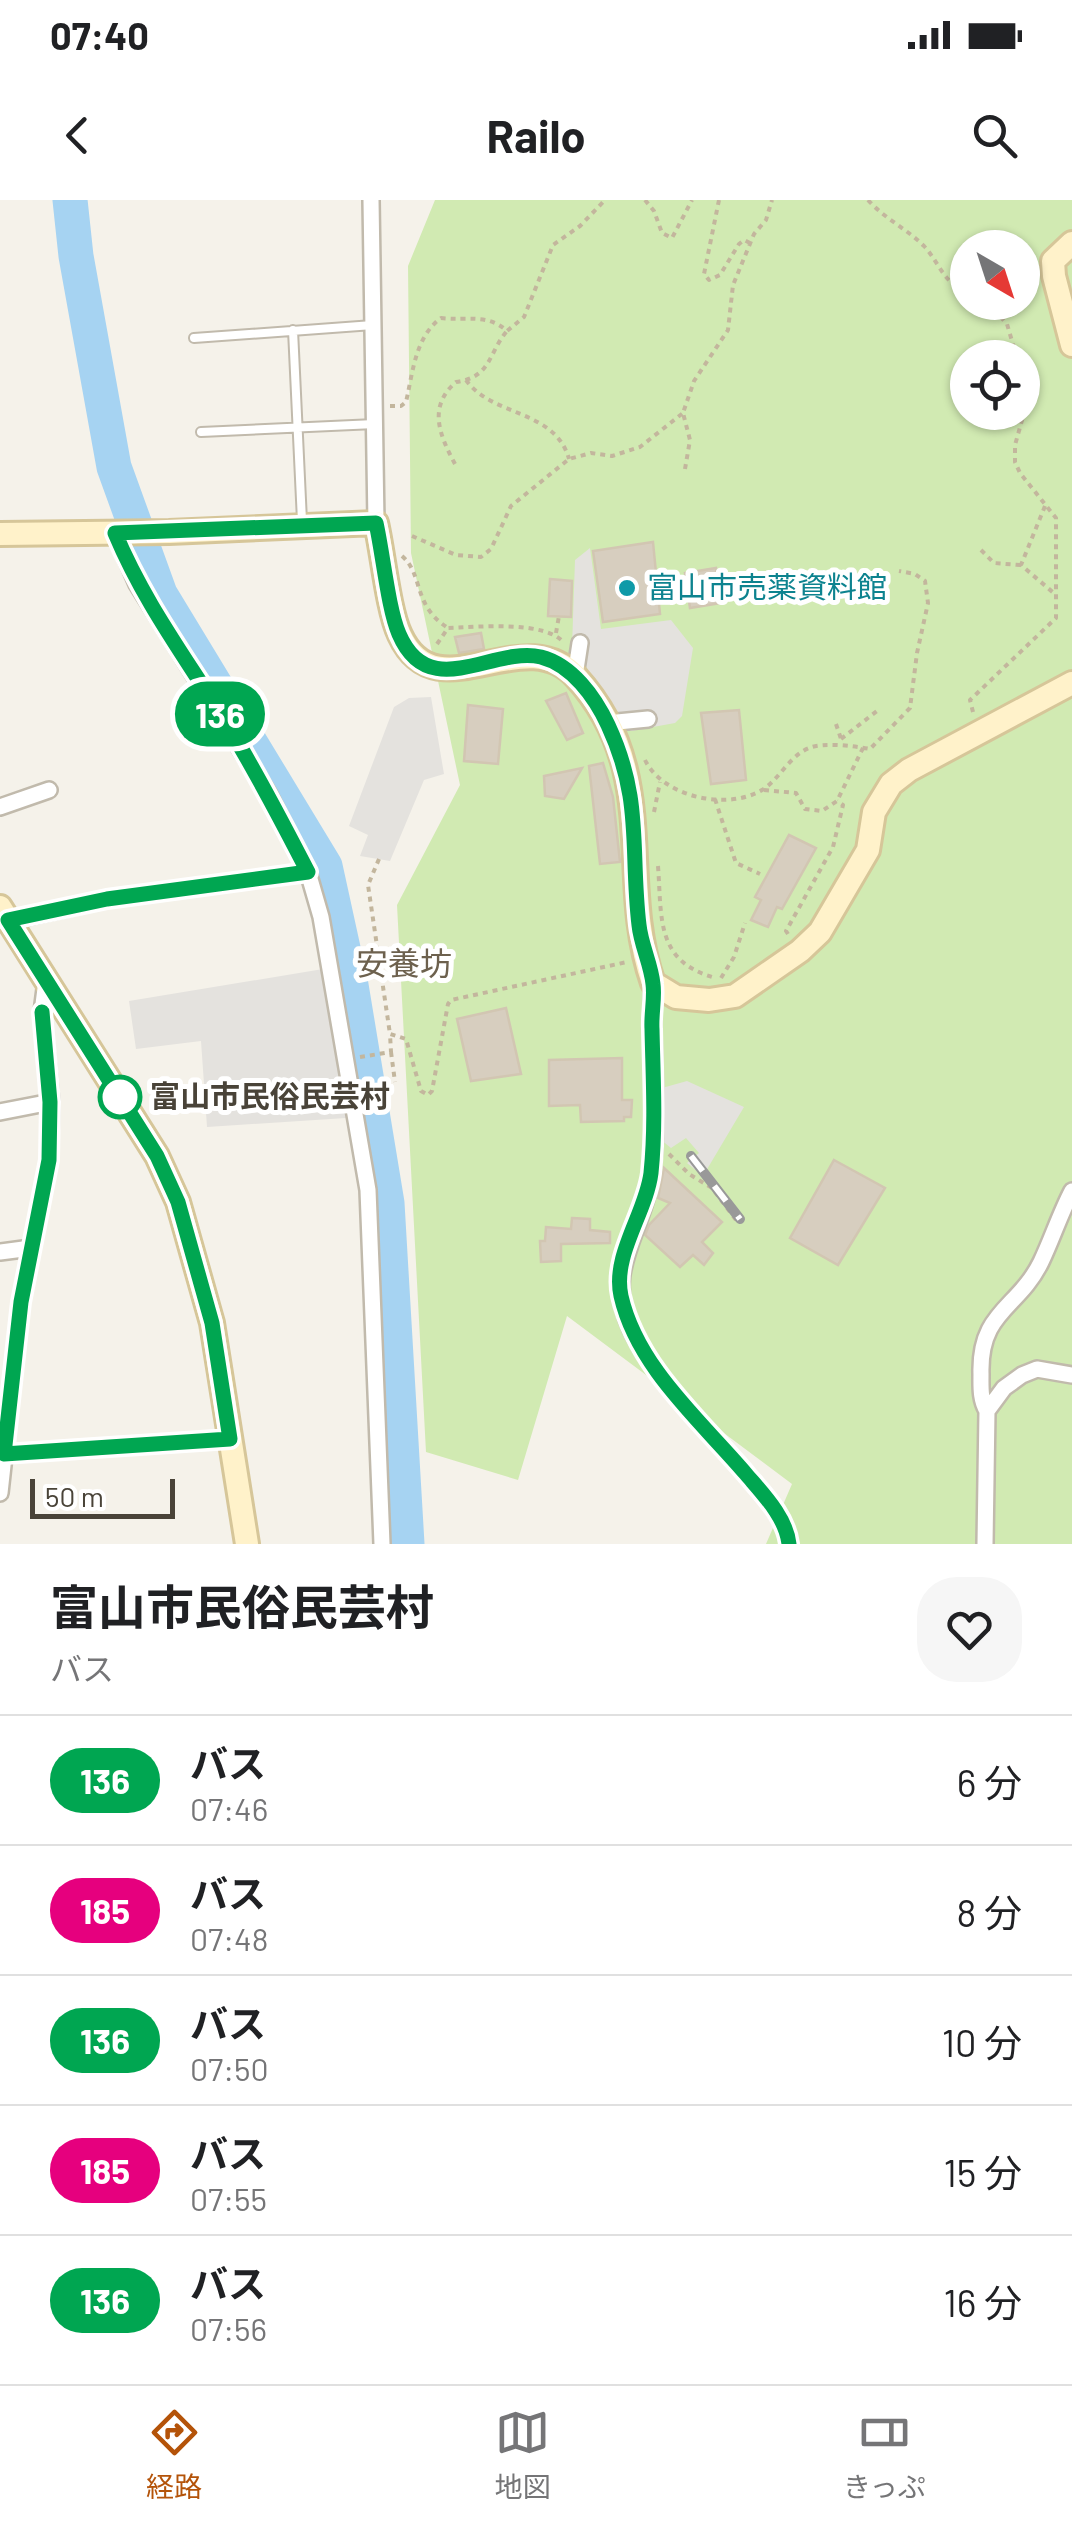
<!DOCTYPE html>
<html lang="ja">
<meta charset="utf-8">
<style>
body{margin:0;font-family:Barlow,"Noto Sans JP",sans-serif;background:#f6f6f6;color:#202124;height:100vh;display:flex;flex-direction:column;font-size:38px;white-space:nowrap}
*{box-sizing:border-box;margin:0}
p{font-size:32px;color:#757577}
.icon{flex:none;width:55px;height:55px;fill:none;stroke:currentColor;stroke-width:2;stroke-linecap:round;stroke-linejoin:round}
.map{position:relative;height:1344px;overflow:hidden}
.details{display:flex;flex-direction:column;background:#fff;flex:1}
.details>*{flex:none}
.badge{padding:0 20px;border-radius:32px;font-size:35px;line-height:65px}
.needle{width:65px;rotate:141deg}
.fabs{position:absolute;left:950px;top:30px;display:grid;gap:20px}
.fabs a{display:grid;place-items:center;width:90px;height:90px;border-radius:50%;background:#fff;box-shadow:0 2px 8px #0004;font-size:50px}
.scale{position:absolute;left:30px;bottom:25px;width:145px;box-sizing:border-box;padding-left:10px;border:5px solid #494338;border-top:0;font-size:28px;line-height:35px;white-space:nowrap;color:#494338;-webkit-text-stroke:8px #fff;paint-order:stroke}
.map>.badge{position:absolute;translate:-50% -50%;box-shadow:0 0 0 5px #fff}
.round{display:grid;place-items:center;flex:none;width:105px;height:105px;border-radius:40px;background:#f6f6f6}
.overview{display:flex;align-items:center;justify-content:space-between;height:170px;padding:0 50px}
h1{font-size:48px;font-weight:700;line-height:75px}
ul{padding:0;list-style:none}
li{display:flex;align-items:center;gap:30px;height:130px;padding:0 50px;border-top:2px solid #e0e0e0}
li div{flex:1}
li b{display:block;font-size:38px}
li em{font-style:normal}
li .badge{min-width:110px;font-weight:700;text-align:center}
.status{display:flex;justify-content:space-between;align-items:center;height:70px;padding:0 50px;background:#fff;direction:ltr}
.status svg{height:28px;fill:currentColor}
header{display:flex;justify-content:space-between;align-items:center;height:130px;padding:0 50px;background:#fff;font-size:45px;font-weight:700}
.dock{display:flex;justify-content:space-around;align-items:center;height:140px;border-top:2px solid #e0e0e0;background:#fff;font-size:28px;color:#757577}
.dock a{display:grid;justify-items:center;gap:5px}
.dock .current{color:#b45309}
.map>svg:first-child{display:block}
.green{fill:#d1eab2;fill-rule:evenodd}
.parking{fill:#e4e2de}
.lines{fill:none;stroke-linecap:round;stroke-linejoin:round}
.river{stroke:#a6d3f2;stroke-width:35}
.building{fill:#d7cebf;stroke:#d2c6b2;stroke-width:2.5}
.lane-casing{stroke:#c1baac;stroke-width:12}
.street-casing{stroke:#c1baac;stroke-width:20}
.secondary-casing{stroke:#d6c699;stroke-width:28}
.path{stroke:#c3b69d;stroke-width:4;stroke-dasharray:5 5;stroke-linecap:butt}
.lane{stroke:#fff;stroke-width:8}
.street{stroke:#fff;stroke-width:15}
.secondary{stroke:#fff2ca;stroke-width:22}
.rail-casing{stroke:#999;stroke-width:10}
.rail{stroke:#fff;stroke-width:6;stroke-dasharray:19;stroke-linecap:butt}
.line-casing{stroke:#fff;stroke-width:22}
.line{stroke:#00a651;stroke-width:15}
.culture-dot{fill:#0f9aa8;stroke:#fff;stroke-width:4}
.stop-dot{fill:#fff;stroke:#00a651;stroke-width:5}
.labels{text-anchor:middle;stroke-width:10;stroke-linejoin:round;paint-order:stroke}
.culture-label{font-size:30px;fill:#0d838f;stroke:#fff;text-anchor:start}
.stop-label{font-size:30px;font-weight:bold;fill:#494338;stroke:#fff;text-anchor:start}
.neighbourhood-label{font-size:32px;fill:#6d614e;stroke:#fff}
</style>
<div class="status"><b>07:40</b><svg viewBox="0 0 49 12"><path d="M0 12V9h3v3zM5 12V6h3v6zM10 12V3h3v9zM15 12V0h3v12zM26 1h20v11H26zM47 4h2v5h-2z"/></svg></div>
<header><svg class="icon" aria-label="back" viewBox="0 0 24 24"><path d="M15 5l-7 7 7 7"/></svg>Railo<svg class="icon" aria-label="search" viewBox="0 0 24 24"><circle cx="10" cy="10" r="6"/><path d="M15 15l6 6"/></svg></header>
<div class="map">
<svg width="1072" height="1344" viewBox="0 0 1072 1344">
<rect width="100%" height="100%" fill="#f5f2ea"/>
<path class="green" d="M435,0H1072V1344H766L792,1284L567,1116L518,1280L426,1252L397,705L460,585L411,353L408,66ZM968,48H1022V102H968ZM968,158H1022V212H968Z"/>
<path class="parking" d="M590,348L601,429L671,420L693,448L682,516L675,523L631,531L572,447L575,360Z
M431,497L444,574L424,580L390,661L360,656L368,635L349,626L394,507L409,498Z
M323,769L346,918L207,927L201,841L136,849L129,801Z
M687,881L744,907L703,976L687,963L699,953L686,938L671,948L660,939L662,888Z"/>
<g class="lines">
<path class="river" d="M70,0L76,56L114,267L160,394L325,666L351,785L387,1003L407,1344"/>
</g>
<path class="building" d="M653,342L660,414L603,422L593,351Z
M716,368L721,403L690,408L685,373Z
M550,379L572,381L571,417L548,416Z
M481,433L484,449L459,453L455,437Z
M566,493L583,533L567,540L546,501Z
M468,505L503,509L498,564L464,561Z
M739,510L746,580L711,584L701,513Z
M603,563L613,597L620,662L600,664L589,566Z
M582,568L564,599L545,596L544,576Z
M789,635L816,648L782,709L777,707L768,727L751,720L761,700L755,697Z
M506,808L521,874L471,881L457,819Z
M622,858V900H632L631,917H624V921L581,922L580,905L549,906V860Z
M834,960L885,988L838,1065L790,1038Z
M664,968L722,1022L702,1042L713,1053L704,1065L693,1055L680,1067L645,1035L649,1025L670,1003L658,998Z
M572,1018L590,1019V1030L610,1032V1043L561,1044V1061L541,1062L540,1041H545L546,1027L571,1029Z"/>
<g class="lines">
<defs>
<path id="lane" d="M293,130L302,321
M194,138L373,125
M201,232L375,224"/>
<path id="street" d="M371,0L376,323
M115,333L137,384L268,593L308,672L321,717L368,990L382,1344
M575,476L580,443
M607,523L648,519
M0,607L49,590
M4,722L107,699L308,672
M653,783C650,849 661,917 650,982C640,1037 604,1071 631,1129C653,1177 710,1232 745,1273C762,1293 785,1317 789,1344
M0,912L51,902
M0,1052L31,1048
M987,1211C980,1199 981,1187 981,1174C979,1111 1018,1109 1041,1062C1052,1039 1060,1014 1072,991
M4,1254L230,1239
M0,1293L21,1101L49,960L51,902L42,812L46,781
M985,1344L987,1211L1004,1188L1022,1175L1037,1169L1072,1175"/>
<path id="secondary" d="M1072,43L1053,61L1054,76L1072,145
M0,334L169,332L376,323C383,353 388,410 400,435C437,515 523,419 576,477C663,573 616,678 653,783L676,797L709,800L735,796L800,751L820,732L868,650L874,612L891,584L909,570L1072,483
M0,707L157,956L178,1002L212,1123L247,1344"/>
</defs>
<use href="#lane" class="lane-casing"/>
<use href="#street" class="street-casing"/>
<use href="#secondary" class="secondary-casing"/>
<path class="path" d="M645,0L654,11L662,33L672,38L692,0
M719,0L704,74L709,80L720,75L739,44L744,40L750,43
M868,0C885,19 907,29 924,46C939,62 944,85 968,92
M987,102L1007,124L1017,158
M466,180C492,217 555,209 569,259
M390,206H401L406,202C413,172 415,137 441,118C468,121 487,113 507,131L524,117L553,45L580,26L605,0
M455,264C440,236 427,207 456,182C492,177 488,153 507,131
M685,269L690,240L683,213L694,181L728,130L733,85L754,34L766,20L772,0
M1045,306L1021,365L1056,395
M412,336L456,355L481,357L491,349L511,306L569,259L591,253L612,256L640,247L683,213
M981,350L994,363L1020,365
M402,356C424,375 412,405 448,428
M556,433L559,416
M437,444L448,428C477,427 546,420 564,443
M973,512L970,500L1056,418V318L1020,273L1015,262V245L1028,199L1022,177
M836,524L841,539
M841,539L877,511
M645,560C663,597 727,611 762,590C779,580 789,556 809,548C824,542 854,546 870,549L910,508L917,453L928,403L925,381L915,374L899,371
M764,590L796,593L805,609L822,611L837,601L863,548
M715,599L736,663L760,674
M654,612L660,582
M379,659L368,685L390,834
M658,666C662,718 655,762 716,778
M788,734L786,731L833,647L843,605L837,601
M721,778L734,757L745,723
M391,852L395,882
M360,857L391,852L390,834L406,839L421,891L428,895L432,891L448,804L451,800L627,762
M669,954L689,974L712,988L736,1020"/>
<use href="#lane" class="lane"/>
<use href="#street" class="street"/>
<use href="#secondary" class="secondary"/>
<defs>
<path id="rail" d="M691,956L740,1019"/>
</defs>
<use href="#rail" class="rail-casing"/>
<use href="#rail" class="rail"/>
</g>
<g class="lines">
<defs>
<path id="line" d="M42,812L50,902L49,960L21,1102L4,1254L230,1239L212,1123L178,1002L157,956L8,720L107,699L308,672C283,624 259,577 231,531C190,463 146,407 115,333L376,323C383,354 388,408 399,434C429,504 492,446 541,457C572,465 595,497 608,525C643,600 630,649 639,725C641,745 651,764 653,784C655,798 651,814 652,829C653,877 656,925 651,973C646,1013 612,1055 621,1096C637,1167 701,1221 746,1274C763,1294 786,1317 789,1344"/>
</defs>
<use href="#line" class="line-casing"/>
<use href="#line" class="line"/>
</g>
<circle class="culture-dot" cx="627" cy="388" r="10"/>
<circle class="stop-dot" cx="120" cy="897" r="20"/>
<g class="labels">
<g class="culture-label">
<text x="647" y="398">富山市売薬資料館</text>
</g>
<g class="stop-label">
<text x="150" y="907">富山市民俗民芸村</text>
</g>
<g class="neighbourhood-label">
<text x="404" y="775">安養坊</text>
</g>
</g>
</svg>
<div class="fabs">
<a><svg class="needle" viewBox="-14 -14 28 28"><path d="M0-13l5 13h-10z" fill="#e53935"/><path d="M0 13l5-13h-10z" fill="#757577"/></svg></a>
<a><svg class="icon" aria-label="locate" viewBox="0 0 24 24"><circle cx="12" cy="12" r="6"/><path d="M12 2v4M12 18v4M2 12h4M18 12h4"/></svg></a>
</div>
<div class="scale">50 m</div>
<b class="badge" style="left:220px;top:514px;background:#00a651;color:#fff">136</b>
</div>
<section class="details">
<div class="overview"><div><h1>富山市民俗民芸村</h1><p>バス</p></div><a class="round"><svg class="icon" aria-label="heart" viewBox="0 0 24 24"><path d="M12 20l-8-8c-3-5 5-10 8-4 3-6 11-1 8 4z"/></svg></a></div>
<ul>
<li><span class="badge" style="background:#00a651;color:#fff">136</span><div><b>バス</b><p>07:46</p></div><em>6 分</em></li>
<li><span class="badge" style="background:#e6007e;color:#fff">185</span><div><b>バス</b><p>07:48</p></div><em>8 分</em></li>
<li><span class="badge" style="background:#00a651;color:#fff">136</span><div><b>バス</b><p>07:50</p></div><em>10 分</em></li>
<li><span class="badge" style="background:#e6007e;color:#fff">185</span><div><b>バス</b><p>07:55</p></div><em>15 分</em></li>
<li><span class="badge" style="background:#00a651;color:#fff">136</span><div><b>バス</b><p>07:56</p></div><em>16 分</em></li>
</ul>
</section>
<nav class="dock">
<a class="current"><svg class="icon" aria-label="directions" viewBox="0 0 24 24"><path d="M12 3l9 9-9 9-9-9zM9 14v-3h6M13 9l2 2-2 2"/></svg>経路</a>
<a><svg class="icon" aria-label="map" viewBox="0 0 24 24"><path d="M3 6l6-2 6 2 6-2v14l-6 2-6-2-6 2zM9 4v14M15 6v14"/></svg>地図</a>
<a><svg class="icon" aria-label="tickets" viewBox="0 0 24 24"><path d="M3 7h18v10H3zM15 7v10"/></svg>きっぷ</a>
</nav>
